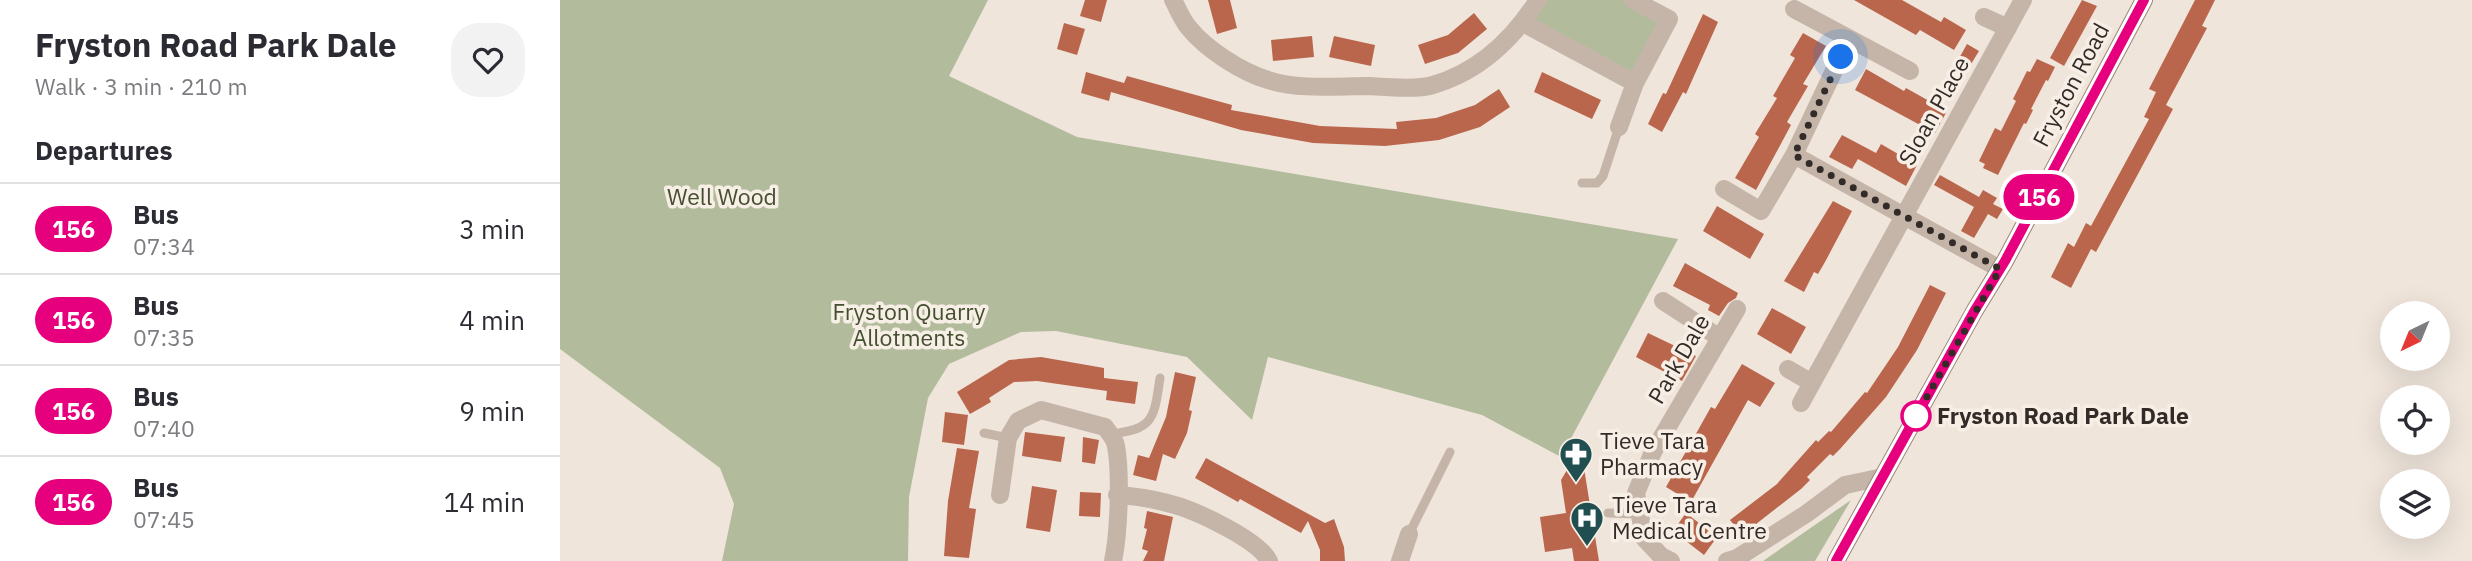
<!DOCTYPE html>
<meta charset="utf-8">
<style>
body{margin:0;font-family:"IBM Plex Sans",sans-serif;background:#f2f2f3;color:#2b2b33;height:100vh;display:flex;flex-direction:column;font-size:26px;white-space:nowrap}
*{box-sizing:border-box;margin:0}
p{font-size:23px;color:#7c7c81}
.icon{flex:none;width:38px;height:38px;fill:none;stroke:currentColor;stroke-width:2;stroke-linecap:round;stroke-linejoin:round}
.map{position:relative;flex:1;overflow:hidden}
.sheet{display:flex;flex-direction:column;background:#fff;width:560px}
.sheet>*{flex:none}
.badge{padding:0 14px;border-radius:23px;font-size:24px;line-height:46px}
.needle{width:46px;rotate:223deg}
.fabs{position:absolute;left:1820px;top:301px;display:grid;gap:14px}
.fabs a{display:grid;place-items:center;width:70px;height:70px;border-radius:50%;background:#fff;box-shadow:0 7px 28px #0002;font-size:35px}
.you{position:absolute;width:35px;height:35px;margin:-18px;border:5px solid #fff;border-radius:50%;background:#1a73e8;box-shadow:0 0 0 10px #1a73e833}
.map>.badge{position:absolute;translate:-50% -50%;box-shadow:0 0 0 4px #fff}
h2{padding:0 35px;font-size:26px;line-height:63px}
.round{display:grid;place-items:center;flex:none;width:74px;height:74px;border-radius:28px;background:#f2f2f3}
.overview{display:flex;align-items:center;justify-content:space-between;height:119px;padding:0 35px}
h1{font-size:33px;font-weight:700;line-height:52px}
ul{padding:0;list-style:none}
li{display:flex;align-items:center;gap:21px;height:91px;padding:0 35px;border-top:2px solid #e1e1e2}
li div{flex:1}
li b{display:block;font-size:26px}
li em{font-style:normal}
li .badge{min-width:77px;font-weight:700;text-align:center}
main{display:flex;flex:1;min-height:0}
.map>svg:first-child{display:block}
.green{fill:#b2bc9c}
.building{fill:#ba664d}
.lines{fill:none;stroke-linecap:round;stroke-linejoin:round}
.lane{stroke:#c5b5a8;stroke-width:9}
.street{stroke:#c5b5a8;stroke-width:18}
.secondary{stroke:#998479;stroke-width:18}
.line-casing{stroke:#fff;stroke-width:16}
.line{stroke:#e6007e;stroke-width:10}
.walk{stroke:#332b27;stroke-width:7;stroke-dasharray:0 12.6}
.stop-dot{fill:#fff;stroke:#e6007e;stroke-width:3.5}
.labels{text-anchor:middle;stroke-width:7;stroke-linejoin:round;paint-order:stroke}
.street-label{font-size:23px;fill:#332b27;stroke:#f7efe6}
.park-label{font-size:23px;fill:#434f2e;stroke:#f7efe6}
.stop-label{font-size:23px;font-weight:bold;fill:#332b27;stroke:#f7efe6;text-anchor:start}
.poi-label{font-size:23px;fill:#332b27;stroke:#f7efe6;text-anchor:start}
</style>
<main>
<section class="sheet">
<div class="overview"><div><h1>Fryston Road Park Dale</h1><p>Walk · 3 min · 210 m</p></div><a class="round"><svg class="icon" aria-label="heart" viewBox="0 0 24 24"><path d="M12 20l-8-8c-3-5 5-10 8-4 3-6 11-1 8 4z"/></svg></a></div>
<h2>Departures</h2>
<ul>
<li><span class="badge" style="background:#e6007e;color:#fff">156</span><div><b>Bus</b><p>07:34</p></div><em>3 min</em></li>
<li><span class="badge" style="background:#e6007e;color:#fff">156</span><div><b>Bus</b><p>07:35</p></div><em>4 min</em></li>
<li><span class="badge" style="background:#e6007e;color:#fff">156</span><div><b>Bus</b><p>07:40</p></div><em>9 min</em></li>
<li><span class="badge" style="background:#e6007e;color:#fff">156</span><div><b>Bus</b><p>07:45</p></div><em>14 min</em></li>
</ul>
</section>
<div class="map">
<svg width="1912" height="561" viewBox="0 0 1912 561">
<rect width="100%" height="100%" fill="#efe5db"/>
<path class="green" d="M0,0H428L389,76L517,137L1118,239L1001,457L922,415L708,357L692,420L627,357L496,331L461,332L389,364L368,398L349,497L348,561H162L174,504L160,468L0,349Z
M978,0H1073L1109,19L1075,83L963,23Z
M1291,500L1255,561H1203Z"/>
<path class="building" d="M525,0H547L541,22L520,16Z
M648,0H670L677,28L657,34Z
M1294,0H1342L1381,22L1384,17L1406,30L1394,50L1360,30L1356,35Z
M1522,0L1537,6L1504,66L1490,58Z
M1635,0H1655L1642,26L1647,28L1606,105L1613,109L1536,252L1531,249L1511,288L1491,277L1508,243L1514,247L1526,223L1531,226L1589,119L1584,117L1596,92L1589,89Z
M914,13L927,29L898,53L865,64L858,45L888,35Z
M1143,14L1158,22L1126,94L1123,92L1102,132L1088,124L1103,93L1106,94Z
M504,23L525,29L517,55L497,49Z
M1243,33L1266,46L1243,84L1248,86L1227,122L1231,125L1196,190L1175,178L1199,137L1195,134L1217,98L1213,96L1235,58L1230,55Z
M752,36L754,57L713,61L711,40Z
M774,36L815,45L811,66L769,57Z
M1407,44L1419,51L1408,69L1397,62Z
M1477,59L1495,67L1488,81L1486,80L1471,109L1473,110L1466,124L1464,123L1438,175L1423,168L1425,164L1419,161L1435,128L1441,131L1456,101L1453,99L1467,71L1470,72Z
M1306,69L1344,91L1346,88L1387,111L1375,133L1295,90Z
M526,72L564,83L567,76L672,105L671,110L760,126L837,129L836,122L876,118L915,105L939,89L950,107L920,127L879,140L825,146L753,143L681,130L551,92L549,101L521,93Z
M982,72L1041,100L1032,119L974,92Z
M1282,135L1316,153L1321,144L1357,165L1346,186L1298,159L1292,169L1269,157Z
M1380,175L1419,197L1423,190L1437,198L1433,204L1443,209L1437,219L1428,214L1414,238L1401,231L1414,207L1374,185Z
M1273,201L1292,211L1265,262L1258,274L1254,272L1244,292L1224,281Z
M1157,206L1204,234L1190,259L1143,231Z
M1125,263L1178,293L1176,298L1168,303L1159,316L1148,310L1150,305L1113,286Z
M1370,285L1386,293L1357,350L1326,397L1280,449L1273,456L1270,454L1247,477L1250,480L1241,489L1182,535L1170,520L1217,484L1256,440L1258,442L1269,431L1271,432L1305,392L1307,393L1338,347Z
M1212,308L1246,327L1231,354L1197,334Z
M1088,333L1136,356L1122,381L1076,357Z
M481,357L544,368V378L578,382L575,404L546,400L547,391L477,381L454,382L429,398L431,402L410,414L397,392L449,360Z
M1182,364L1215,383L1200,407L1188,400L1131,502L1106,487L1151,407L1155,409Z
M615,372L636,377L629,410L632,411L627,433L615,459L603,454L596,481L573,475L578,455L589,458L606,417Z
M385,412L408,415L404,445L382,442Z
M465,432L505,437L501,462L462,456Z
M523,437L539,440L535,464L522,462Z
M397,448L419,451L409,508L416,509L409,558L384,556L388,501Z
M646,458L765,523L774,519L784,547L785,561H760V550L748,521L741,533L680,499L678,502L635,478Z
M1024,468L1039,561H1014L1012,548L985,552L980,517L1006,513L1001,480L1007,470Z
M472,486L497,490L490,532L466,528Z
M520,492L541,493L540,517L519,516Z
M587,511L613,517L604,561H583L588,551L582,549L587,529L584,528Z
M1126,513L1157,537L1144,555L1113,531Z"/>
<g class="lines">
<path class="lane" d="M1022,183H1037L1043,176L1059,127
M424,433L448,438
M550,434C594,429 594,419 600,378
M1048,513L1079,514
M849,534L890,452"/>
<path class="street" d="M613,0C618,9 622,20 629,28C646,49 681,72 708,80C739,90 776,86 809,86C826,87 856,90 873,85C918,72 953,39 978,0
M1234,9L1350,71
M1424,17L1448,28
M963,23L1075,83L1109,19L1073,0
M1059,127L1075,83
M1234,155L1440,269
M1164,189L1201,211L1234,155L1289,39
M1103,301L1160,338
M1228,369L1252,383
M1241,403L1463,0
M440,495L448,438L458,421L481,410L545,427C549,433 555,439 556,446C561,474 559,533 553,561
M557,495C576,496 593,499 611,504C635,510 699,540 709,561
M840,561L849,534
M1111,561L1101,556L1084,538L1076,493L1093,452L1177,309
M1167,561L1177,558L1246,514L1285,485L1323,477"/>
<path class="secondary" d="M1276,561L1415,310L1445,261L1584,0"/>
</g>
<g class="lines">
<defs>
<path id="line" d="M1276,561L1415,310L1445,261L1584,0"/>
</defs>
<use href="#line" class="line-casing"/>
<use href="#line" class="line"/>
<path class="walk" d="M1281,57L1234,155L1440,269L1356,416"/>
</g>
<defs>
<symbol id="pharmacy-pin" viewBox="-11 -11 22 30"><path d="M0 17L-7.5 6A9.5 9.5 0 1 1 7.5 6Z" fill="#214e50" stroke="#f7efe6"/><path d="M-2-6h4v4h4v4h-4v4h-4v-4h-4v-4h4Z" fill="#fff"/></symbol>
<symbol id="hospital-pin" viewBox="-11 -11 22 30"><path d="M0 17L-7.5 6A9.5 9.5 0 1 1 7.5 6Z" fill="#214e50" stroke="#f7efe6"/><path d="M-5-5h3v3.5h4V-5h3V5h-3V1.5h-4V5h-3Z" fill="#fff"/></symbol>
</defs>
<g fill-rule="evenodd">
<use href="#pharmacy-pin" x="997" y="435" width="38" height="52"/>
<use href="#hospital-pin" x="1008" y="499" width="38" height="52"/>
</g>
<circle class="stop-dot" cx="1356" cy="416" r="14"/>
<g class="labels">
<g class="street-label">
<text transform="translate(1511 85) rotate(-62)" y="8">Fryston Road</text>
<text transform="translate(1374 111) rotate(-61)" y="8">Sloan Place</text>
<text transform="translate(1119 359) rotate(-60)" y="8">Park Dale</text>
</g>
<g class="park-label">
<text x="162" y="205">Well Wood</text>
<text x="349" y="320">Fryston Quarry<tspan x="349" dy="26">Allotments</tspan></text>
</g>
<g class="stop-label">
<text x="1377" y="424">Fryston Road Park Dale</text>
</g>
<g class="poi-label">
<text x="1040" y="449">Tieve Tara<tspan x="1040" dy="26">Pharmacy</tspan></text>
<text x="1052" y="513">Tieve Tara<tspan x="1052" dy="26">Medical Centre</tspan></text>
</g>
</g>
</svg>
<div class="fabs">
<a><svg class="needle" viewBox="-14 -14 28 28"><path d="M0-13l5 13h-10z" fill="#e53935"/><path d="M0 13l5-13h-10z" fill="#7c7c81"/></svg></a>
<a><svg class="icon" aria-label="locate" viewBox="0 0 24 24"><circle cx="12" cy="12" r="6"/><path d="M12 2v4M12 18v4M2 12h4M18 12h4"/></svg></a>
<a><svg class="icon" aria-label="layers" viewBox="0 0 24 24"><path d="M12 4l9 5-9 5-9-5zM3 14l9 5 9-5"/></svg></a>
</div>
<div class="you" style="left:1281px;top:57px"></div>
<b class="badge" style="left:1479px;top:197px;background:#e6007e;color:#fff">156</b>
</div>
</main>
